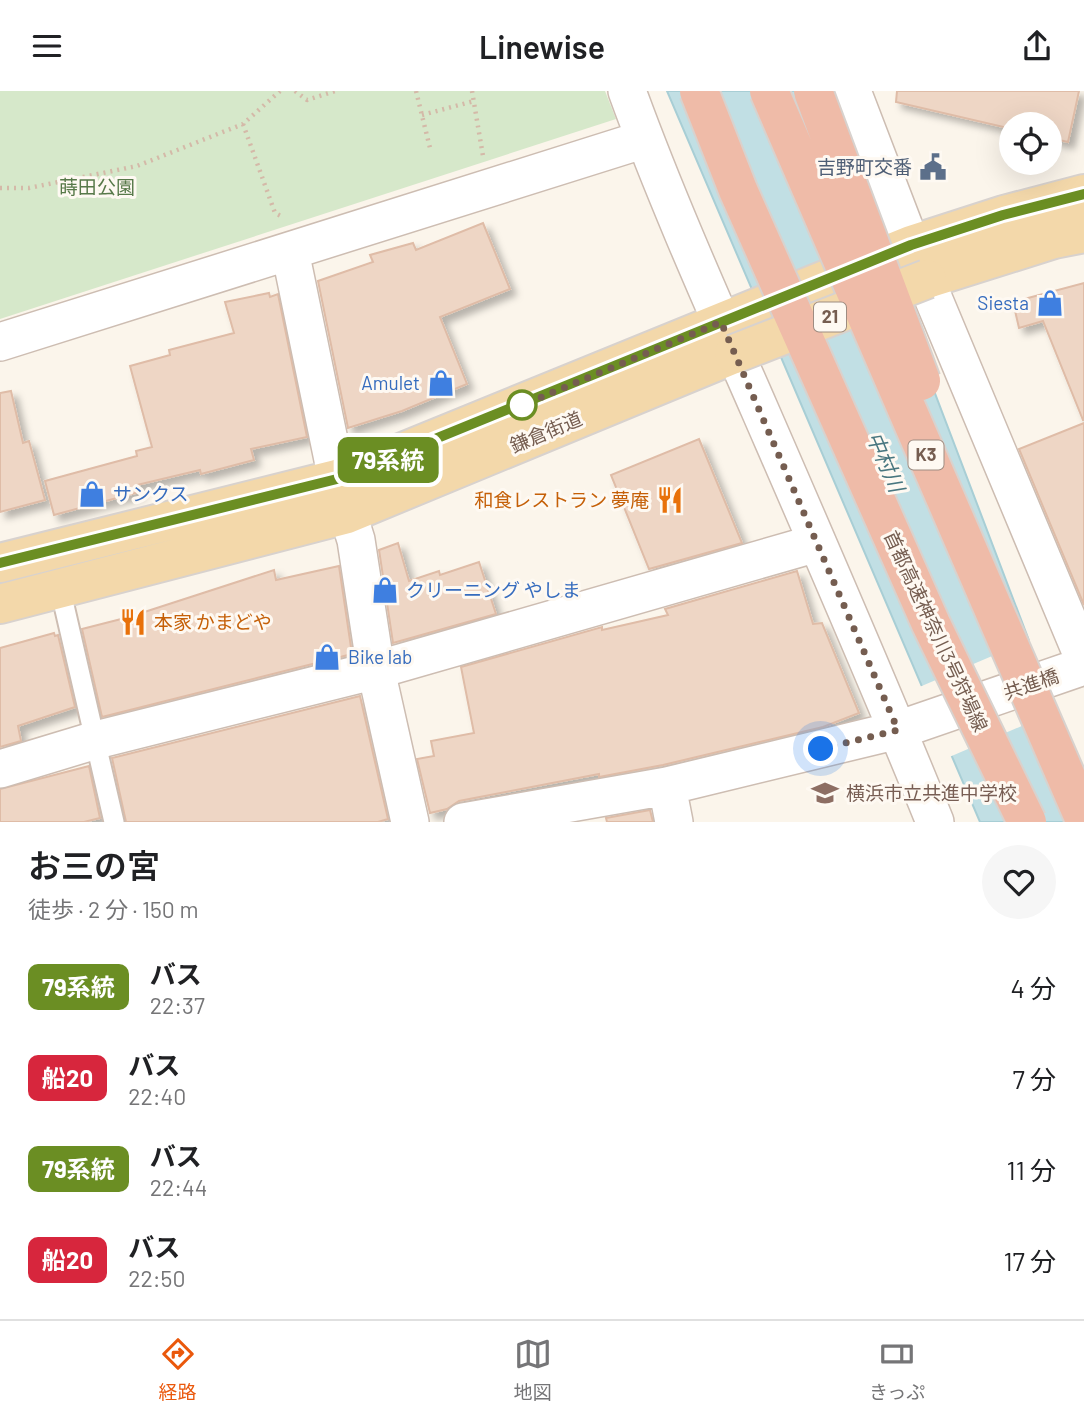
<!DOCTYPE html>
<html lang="ja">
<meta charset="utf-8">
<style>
body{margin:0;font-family:Barlow,"Noto Sans JP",sans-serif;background:#f6f6f6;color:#202124;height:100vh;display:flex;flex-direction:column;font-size:26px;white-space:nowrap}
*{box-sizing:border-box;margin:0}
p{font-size:23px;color:#757577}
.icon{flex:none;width:38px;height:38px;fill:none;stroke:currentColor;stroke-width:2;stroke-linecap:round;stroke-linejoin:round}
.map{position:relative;height:731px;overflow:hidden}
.side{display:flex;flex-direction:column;background:#fff;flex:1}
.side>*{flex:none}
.badge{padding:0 14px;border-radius:10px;font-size:24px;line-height:46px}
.fabs{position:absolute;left:999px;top:21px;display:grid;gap:14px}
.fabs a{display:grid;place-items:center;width:63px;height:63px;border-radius:50%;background:#fff;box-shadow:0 7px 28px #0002;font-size:35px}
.you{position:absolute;width:35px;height:35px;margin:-18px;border:5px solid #fff;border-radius:50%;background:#1a73e8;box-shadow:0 0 0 10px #1a73e833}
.map>.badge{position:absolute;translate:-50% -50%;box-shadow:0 0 0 4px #fff}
.round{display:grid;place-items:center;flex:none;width:74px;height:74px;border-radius:37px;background:#f6f6f6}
.headline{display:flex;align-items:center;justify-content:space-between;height:119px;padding:0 28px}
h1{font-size:33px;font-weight:600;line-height:52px}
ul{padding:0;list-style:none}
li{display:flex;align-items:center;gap:21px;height:91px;padding:0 28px}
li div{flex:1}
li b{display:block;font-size:26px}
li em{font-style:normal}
li .badge{min-width:77px;font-weight:700;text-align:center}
header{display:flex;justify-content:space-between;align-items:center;height:91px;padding:0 28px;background:#fff;font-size:32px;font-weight:600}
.menu{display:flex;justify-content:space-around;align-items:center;height:98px;border-top:2px solid #e0e0e0;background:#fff;font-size:19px;color:#757577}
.menu a{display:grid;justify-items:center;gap:4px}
.menu .active{color:#ea580c}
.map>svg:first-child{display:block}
.green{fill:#d6e8ca}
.water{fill:#c1dfe4;stroke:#a8ced5;stroke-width:2}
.pier{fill:#fbf5eb}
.building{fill:#eed6c5;stroke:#dfbca7;stroke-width:2;filter:url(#shadow)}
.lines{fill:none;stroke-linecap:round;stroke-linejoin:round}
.lane-casing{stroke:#cdbdb2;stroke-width:23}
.street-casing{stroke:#cdbdb2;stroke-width:40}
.primary-casing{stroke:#d8d2ce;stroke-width:42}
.path{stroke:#d4b9a8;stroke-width:4.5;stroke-dasharray:2 5;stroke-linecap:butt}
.lane{stroke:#fff;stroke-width:19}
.street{stroke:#fff;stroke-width:37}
.primary{stroke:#f3d8aa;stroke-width:38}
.primary-bridge-casing{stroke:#d8d2ce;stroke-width:42;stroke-linecap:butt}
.highway-bridge-casing{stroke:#d8d2ce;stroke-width:42;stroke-linecap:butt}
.primary-bridge{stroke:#f3d8aa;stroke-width:38}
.highway-bridge{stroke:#efbba8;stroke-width:38}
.line-casing{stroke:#fff;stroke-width:16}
.line{stroke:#6b8e23;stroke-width:10}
.walk{stroke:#755d50;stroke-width:7;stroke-dasharray:0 12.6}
.stop-dot{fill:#fff;stroke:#6b8e23;stroke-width:3.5}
.labels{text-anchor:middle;stroke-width:6;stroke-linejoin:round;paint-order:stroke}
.shield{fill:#fef9f2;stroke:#9e8c81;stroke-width:2}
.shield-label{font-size:18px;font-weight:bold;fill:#755d50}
.service-label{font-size:19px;fill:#4e5e75;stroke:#fef9f2;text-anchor:end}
.park-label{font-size:19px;fill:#577949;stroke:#fef9f2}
.shop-label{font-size:19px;fill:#366cbe;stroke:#fef9f2;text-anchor:start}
.street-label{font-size:19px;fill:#755d50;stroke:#fef9f2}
.food-label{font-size:19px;fill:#c56008;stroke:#fef9f2;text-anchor:end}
.education-label{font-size:19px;fill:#785e54;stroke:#fef9f2;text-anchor:start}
.water-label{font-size:21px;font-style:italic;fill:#48767f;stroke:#fef9f2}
</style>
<header><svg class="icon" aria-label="menu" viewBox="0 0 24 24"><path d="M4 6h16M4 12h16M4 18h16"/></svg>Linewise<svg class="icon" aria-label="share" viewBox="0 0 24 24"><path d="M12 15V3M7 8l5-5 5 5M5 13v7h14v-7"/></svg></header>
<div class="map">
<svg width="1084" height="731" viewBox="0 0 1084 731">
<defs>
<filter id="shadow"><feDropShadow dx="6" dy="6" stdDeviation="3.5" flood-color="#0004"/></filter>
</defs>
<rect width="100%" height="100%" fill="#fbf5eb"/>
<path class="green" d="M0,0H605L616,28L0,228Z"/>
<path class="water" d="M667,0H820L1082,689L1084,731H980Z"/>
<path class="pier" d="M1032,548L1059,619L947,667L917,597Z"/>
<path class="building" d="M897,0H1079L1068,51L1050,47V33H1012V38L896,11Z
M483,132L510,198L440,226L467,293L402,320L348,337L318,190L373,171L370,164L413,152L416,159Z
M1084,192V329H1083L1043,230L1019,237L1013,211Z
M269,202L270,206L278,203L307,346L251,358L254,369L201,383L200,379L137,394L139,401L54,424L45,390L137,365L136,360L152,356L130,275L170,264L169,259L234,242L225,211Z
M11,300L23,352L29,350L45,409L0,421V302Z
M1084,332V514L1019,358Z
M699,348L742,452L649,478L611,384Z
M398,452L409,490L439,480L440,484L479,471L496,523L393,552L379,459Z
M339,475L352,563L102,626L82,538L129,526L274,479L276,489Z
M797,480L813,533L822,532L859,622L823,636L663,674L599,686V683L459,710L447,718L430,722L417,668L434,665L431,650L474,642L461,576L602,536V539L668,524L665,518Z
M54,542L55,545L58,544L75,616L18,635L21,650L0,656V557Z
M360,605L388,728L378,731H126L112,667Z
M89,675L100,727L84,731H0V698Z
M650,719L653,731H607L606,727Z"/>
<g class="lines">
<defs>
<path id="lane" d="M60,497L114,731"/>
<path id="street" d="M627,0C666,107 713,212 759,317C819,455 879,592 935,731
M852,0L911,154L1084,568
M290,160L337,388L356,449L376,579L410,731
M0,251L645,48
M0,678L96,649L376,579L817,452
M667,695L674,731
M463,731L667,695L898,639L1084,575"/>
<path id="primary" d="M927,188L1054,148L1084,142
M0,472L337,388L911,154L1004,124L1084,103
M0,513L347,423L734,263"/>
</defs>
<use href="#lane" class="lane-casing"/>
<use href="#street" class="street-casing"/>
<use href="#primary" class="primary-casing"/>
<path class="path" d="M295,0L307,9L335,0
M416,0L430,57
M472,0L483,65
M422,24L474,10
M243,33L275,122L281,125
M0,97H29L137,75L243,33L280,0"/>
<use href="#lane" class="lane"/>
<use href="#street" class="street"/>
<use href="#primary" class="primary"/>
<defs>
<path id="primary-bridge" d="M734,263L927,188"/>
<path id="highway-bridge" d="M699,0L738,99L931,533L1027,731
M769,0L1084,727
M813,0L921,290"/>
</defs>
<use href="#primary-bridge" class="primary-bridge-casing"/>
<use href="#highway-bridge" class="highway-bridge-casing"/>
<use href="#primary-bridge" class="primary-bridge"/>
<use href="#highway-bridge" class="highway-bridge"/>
</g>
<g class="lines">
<defs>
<path id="line" d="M0,472L337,388L911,154L1003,124L1084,103"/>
</defs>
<use href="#line" class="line-casing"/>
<use href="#line" class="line"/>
<path class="walk" d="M522,314L520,315L721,231L898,639L821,658"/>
</g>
<defs>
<symbol id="civic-bare" viewBox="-9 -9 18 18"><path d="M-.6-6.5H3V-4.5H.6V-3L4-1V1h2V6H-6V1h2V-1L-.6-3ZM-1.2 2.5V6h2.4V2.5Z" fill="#5c6f8a" stroke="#fef9f2" stroke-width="2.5" paint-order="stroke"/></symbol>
<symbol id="shop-bare" viewBox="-9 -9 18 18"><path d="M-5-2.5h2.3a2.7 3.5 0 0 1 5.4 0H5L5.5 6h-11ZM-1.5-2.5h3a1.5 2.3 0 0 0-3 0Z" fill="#3f7fe0" stroke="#fef9f2" stroke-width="2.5" paint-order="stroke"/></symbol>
<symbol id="restaurant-bare" viewBox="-9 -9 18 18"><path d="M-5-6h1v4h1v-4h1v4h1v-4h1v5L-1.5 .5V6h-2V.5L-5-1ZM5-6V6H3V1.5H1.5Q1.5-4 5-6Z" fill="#e8710a" stroke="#fef9f2" stroke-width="2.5" paint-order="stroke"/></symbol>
<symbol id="school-bare" viewBox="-9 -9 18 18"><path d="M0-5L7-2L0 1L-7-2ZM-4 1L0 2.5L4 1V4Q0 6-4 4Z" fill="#8d6e63" stroke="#fef9f2" stroke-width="2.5" paint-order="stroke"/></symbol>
</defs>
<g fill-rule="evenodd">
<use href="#civic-bare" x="914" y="57" width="38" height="38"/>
<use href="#shop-bare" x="1031" y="193" width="38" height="38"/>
<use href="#shop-bare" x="422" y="273" width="38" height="38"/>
<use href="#shop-bare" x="73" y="384" width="38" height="38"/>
<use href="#restaurant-bare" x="651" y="390" width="38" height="38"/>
<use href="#shop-bare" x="366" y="480" width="38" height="38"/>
<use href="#restaurant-bare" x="114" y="512" width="38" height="38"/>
<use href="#shop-bare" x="308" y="547" width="38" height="38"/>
<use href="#school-bare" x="806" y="683" width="38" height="38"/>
</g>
<circle class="stop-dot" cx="522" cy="314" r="14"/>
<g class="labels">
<g class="shield">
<rect x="814" y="211.5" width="32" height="29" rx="5"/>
<rect x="908.5" y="349.5" width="35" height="29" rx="5"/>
</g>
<g class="shield-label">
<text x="830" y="232">21</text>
<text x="926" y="370">K3</text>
</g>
<g class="service-label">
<text x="912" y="83">吉野町交番</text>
</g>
<g class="park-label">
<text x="97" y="103">蒔田公園</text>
</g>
<g class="shop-label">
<text x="1029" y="219" text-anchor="end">Siesta</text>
<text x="420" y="299" text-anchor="end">Amulet</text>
<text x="113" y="410">サンクス</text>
<text x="406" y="506">クリーニング やしま</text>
<text x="348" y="573">Bike lab</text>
</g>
<g class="street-label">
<text transform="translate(546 341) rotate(-23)" y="7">鎌倉街道</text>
<text transform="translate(936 540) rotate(65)" y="7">首都高速神奈川3号狩場線</text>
<text transform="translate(1031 593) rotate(-19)" y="7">共進橋</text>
</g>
<g class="food-label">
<text x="649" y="416">和食レストラン 夢庵</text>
<text x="154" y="538" text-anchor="start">本家 かまどや</text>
</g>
<g class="education-label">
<text x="846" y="709">横浜市立共進中学校</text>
</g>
<g class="water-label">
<text transform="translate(885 371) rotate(67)" y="7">中村川</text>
</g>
</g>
</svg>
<div class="fabs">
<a><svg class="icon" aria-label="locate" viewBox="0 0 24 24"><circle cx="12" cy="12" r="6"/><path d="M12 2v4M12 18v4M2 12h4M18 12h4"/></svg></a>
</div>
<div class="you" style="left:821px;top:658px"></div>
<b class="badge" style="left:388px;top:369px;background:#6b8e23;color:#fff">79系統</b>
</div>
<section class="side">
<div class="headline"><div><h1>お三の宮</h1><p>徒歩 · 2 分 · 150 m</p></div><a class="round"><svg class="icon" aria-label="heart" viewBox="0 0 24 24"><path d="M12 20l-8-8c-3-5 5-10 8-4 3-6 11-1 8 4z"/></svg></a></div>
<ul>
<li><span class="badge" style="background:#6b8e23;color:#fff">79系統</span><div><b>バス</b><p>22:37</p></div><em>4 分</em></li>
<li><span class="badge" style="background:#d7263d;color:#fff">船20</span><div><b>バス</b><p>22:40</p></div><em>7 分</em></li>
<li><span class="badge" style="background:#6b8e23;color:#fff">79系統</span><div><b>バス</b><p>22:44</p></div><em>11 分</em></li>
<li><span class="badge" style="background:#d7263d;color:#fff">船20</span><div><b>バス</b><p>22:50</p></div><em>17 分</em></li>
</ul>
</section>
<nav class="menu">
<a class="active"><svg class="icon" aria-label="directions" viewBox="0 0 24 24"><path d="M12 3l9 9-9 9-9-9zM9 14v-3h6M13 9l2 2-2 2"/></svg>経路</a>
<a><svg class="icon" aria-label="map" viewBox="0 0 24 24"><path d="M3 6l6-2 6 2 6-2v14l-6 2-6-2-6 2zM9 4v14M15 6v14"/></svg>地図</a>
<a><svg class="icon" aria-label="tickets" viewBox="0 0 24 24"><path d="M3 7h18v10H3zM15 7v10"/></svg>きっぷ</a>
</nav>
